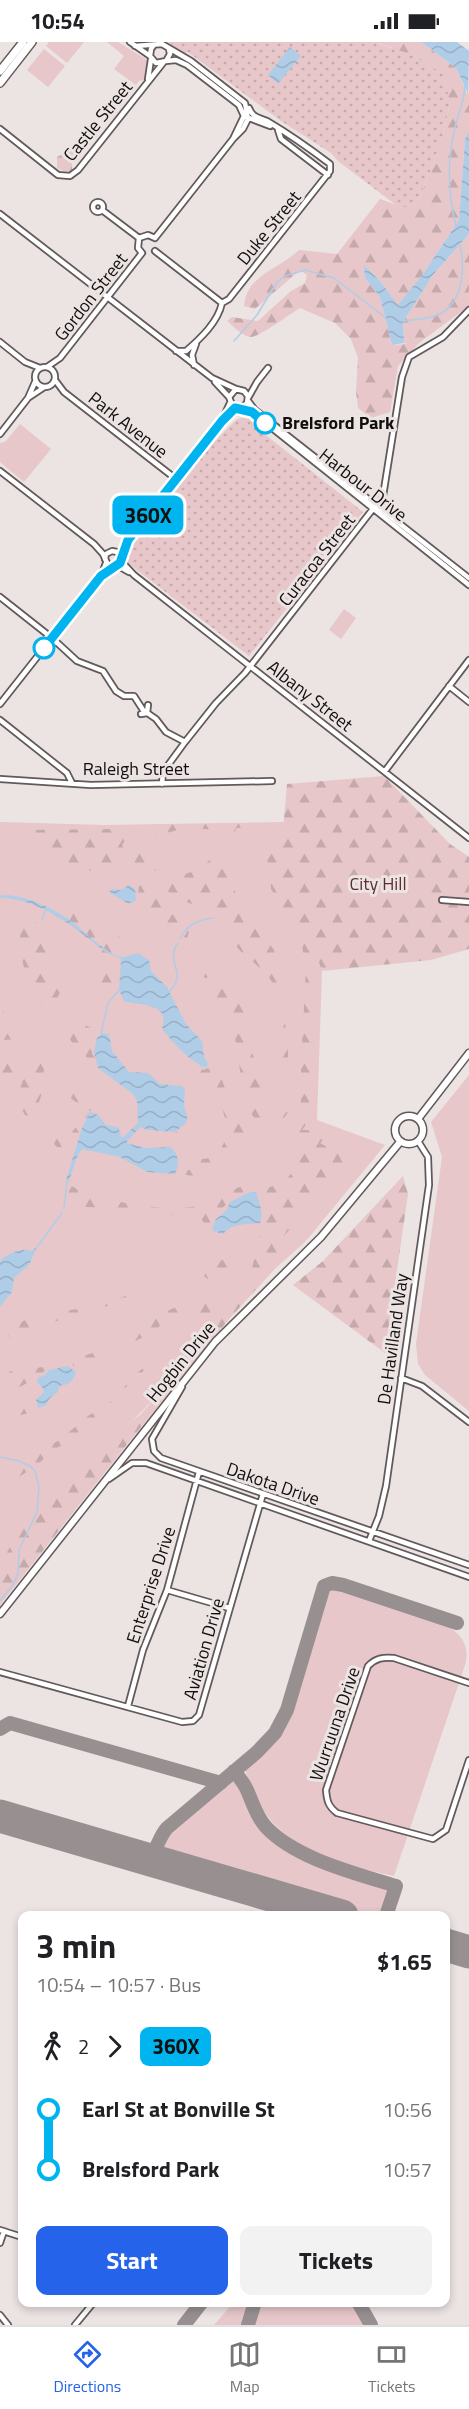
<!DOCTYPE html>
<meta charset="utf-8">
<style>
body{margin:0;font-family:"Titillium Web",sans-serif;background:#f2f2f2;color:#202124;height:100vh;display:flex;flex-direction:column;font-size:22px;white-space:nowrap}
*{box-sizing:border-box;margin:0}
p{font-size:20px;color:#757577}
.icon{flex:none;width:33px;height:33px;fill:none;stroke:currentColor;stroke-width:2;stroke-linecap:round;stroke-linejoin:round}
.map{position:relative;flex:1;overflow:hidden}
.drawer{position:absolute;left:18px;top:1869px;width:432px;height:396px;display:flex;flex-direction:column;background:#fff;border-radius:12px;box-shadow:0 3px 9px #0003}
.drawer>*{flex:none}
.badge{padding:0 12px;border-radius:9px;font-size:21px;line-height:39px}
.map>.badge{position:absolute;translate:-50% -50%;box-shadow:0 0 0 3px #fff}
.legs{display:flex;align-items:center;gap:9px;height:66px;padding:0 18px;font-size:20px}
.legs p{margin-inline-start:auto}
.overview{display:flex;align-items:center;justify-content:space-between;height:102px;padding:0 18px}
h1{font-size:33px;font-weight:700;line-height:45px}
.cta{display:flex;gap:12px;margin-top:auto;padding:12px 18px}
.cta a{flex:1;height:69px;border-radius:12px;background:#2563eb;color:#fff;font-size:24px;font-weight:700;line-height:69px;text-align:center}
.cta a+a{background:#f2f2f2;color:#202124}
ul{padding:0 18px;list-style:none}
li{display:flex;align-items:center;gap:21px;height:60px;font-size:22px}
li i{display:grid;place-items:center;width:9px;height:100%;margin:0 8px;background:currentColor}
li i::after{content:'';width:15px;height:15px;margin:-8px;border:4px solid;border-radius:50%;background:#fff}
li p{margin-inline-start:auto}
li:first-child i{background:linear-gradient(#0000 50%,currentColor 0)}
li:last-child i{background:linear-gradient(currentColor 50%,#0000 0)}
.status{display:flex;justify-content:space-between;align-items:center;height:42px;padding:0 30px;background:#fff;direction:ltr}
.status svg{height:16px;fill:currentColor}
.tabs{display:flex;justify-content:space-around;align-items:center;height:84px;border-top:2px solid #e0e0e0;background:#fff;font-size:16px;color:#757577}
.tabs a{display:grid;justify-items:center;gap:3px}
.tabs .selected{color:#2563eb}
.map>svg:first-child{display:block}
.grass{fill:#e7c7c9}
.forest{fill:url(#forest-firs)}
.park{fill:url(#park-dots)}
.water{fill:url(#water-waves)}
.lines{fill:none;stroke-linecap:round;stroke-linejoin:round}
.stream{stroke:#b0cde8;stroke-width:1.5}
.taxiway{stroke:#989090;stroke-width:14}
.runway{stroke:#989090;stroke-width:33}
.minor-casing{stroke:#61595a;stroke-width:8}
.major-casing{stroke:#61595a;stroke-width:9}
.highway-casing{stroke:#61595a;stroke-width:10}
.minor{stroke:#fff;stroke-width:4.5}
.major{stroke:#fff;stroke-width:6}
.highway{stroke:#fff;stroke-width:7}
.line-1-casing{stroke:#fff;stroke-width:14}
.line-1{stroke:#00b5ef;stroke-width:9}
.stop-1-dot{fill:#fff;stroke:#00b5ef;stroke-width:3}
.labels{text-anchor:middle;stroke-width:6;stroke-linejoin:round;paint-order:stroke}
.street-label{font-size:18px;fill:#110e0e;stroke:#ece3e3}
.stop-label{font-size:18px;font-weight:bold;fill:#110e0e;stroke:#ece3e3;text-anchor:start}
.park-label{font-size:18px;fill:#622c33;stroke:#ece3e3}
</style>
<div class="status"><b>10:54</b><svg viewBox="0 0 49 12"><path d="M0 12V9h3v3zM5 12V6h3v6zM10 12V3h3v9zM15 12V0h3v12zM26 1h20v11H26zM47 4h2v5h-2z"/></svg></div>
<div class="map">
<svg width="469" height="2283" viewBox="0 0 469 2283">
<defs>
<pattern id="forest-firs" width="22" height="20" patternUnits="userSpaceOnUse" patternTransform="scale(1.5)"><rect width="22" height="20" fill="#e7c7c9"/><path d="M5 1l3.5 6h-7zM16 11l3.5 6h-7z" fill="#c5aaab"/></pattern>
<pattern id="park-dots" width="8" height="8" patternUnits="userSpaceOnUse" patternTransform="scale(1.5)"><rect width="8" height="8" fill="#e7c7c9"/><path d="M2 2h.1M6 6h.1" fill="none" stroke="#c5aaab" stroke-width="1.8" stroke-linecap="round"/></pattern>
<pattern id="water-waves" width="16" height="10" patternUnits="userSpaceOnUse" patternTransform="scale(1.5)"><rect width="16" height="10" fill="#b0cde8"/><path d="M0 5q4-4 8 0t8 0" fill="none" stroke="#96afc6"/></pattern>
</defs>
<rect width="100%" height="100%" fill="#ece3e3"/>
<path class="grass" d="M49,0H84L67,21L46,4Z
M107,0H118L147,18L149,28L143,39L140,38L136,43L114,27L124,14Z
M44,7L65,24L48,45L27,28Z
M20,382L51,407L24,440L0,420V401L5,400Z
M344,567L356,576L341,597L329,588Z
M0,780L104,783L286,780L291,794L322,929L317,1078L385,1103L305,1200L251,1248L164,1346L53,1462L0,1548Z
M469,1033V1369L425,1333L418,1322L416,1302L442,1115L431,1080Z
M334,1547L447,1584C461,1592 469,1603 466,1620L394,1834C327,1819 263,1802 245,1726L282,1689L294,1668L324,1555L326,1551Z
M233,1734L259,1784L293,1812L324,1827L389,1849L379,1873H366L165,1815L160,1805L165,1792Z
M234,2260L243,2261L247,2266L242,2283H214Z
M261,2260L352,2261L365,2283H253Z"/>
<path class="forest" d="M374,0H421L456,26L467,52L469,51V89L465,97L459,178L423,232L398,264L380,239L365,224V236L380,255L392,303L407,302L404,301L403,280L433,233L469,192V264L419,301L398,324L390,370L371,376L358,366L356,350L358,316L351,297L335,281L300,266C290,272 258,296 250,295C242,294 233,284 227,279L232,275L258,279L291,249L305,241L307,233L300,228L255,267L244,264C247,232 280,227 299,208L337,212L380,157L402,165L417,162L442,99L450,60L391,5Z
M126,6L148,19L147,30L131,28L128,16L122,11L123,7Z
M79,103H83L86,106L72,120V128L66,130L57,126V115Z
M384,734L450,802L469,815V907L431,918L322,929L306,882L316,930L310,1006L309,1073L308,1080L302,1088H315L325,1096L320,1101L354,1119L277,1201L283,1214L273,1229L230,1276L133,1395L0,1563V1522L16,1495L33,1472L73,1428L141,1372L172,1336L191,1308L250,1235L262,1183L275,1198L262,1173L255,1149C236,1153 223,1163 210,1179L211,1191H208L203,1179L197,1175L66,1163L60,1160C59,1152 61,1144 67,1139C75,1155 149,1166 168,1166C180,1167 194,1165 205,1162C227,1158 237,1137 261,1144L260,1148C279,1143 298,1135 297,1112C297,1102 293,1098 299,1089L288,1083L293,1076H300L301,1073V1023L306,927L300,892L271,847L270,822L260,811L272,796L282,799L287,742Z
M267,781L269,783L237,786L234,790C205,787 165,779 146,808C148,819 156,823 156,829L147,828L144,821L128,823L114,830L86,828L53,814H46L36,808H44L51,803L33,796L26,788L114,787L126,797L122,803L126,810L133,809L153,789L151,786L141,783Z
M215,814L230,826L229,840L234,845L240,871L258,887L274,908L281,935L289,1023L287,1034C278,1024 281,1007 281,994C281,983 277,948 272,940C262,924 247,918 236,904C227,894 221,880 210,872C195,859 170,860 162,840L197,828Z
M143,843L185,885L189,890L187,896C173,896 149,870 137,860L139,844Z
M69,864L116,891L120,896L121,903L115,916L116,924L109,957L97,951C113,917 107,915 78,899L68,874Z
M34,879L45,885L44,894L52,909L49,923L45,927L60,944L61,949L57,956L60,962L82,982L99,989L92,1012L96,1017L95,1020C80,1014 64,991 58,977C34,971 9,898 25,881Z
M191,902L195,904L199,916L241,954L249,1001L261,1038V1050L269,1071L275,1073L288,1070L282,1079C274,1079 267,1082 259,1079C239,1070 241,1007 232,987C227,975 218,963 213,950C216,944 214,941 210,935L205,936L193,918Z
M0,960L7,981L28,994L22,997L1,998C14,1017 17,1022 12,1046H1L6,1038L0,1026Z
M37,1003L43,1006L47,1013L42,1038L43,1048L34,1075L25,1073C23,1069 19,1063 19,1059C17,1045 28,1031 32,1018L25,1006Z
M208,1008L214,1017L232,1065L248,1095L242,1105L226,1111L222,1117L221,1127C209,1131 195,1136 183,1132L184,1128H195L196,1126L183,1125C177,1119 177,1111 171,1105L174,1091L185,1086L184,1112C195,1119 206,1118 218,1113L229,1090L219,1055L194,1023L204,1028L210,1025L206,1015Z
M65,1034L72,1038L79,1048L90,1056L114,1081V1085C105,1083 100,1072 92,1068L88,1069L79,1093L80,1107L57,1105L52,1100V1094L63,1089L69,1092C79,1087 81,1071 79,1061C68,1058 63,1044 65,1034Z
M403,1134L408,1152L385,1311L293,1243L323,1219Z
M235,1213L245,1220L241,1229L232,1234L224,1232L208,1237L204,1234L207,1224Z
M126,1254L127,1259L72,1273L44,1284L30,1285L10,1296L8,1293C15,1274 54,1272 71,1268C90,1265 108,1259 126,1254Z
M196,1256H215L219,1259L220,1268C207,1278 201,1278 188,1269L166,1277L155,1289L104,1315L86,1333L88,1328C72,1318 40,1323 34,1342L29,1340L16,1347L0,1350V1337L11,1329L51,1324L99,1309L152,1276Z
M149,1321L151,1322L126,1345L116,1360L99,1377L50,1411L36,1424L9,1441L10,1434L22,1426L30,1416L61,1397L88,1374L112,1359L136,1332Z
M29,1364L34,1370L16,1374L0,1386V1365Z"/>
<path class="park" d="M168,0H374L410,12L443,32L450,60L442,99L417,162L400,166L338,119L331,111L281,79L188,10L183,12Z
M241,376L249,377L257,386L363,470L249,614L124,518V494L126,488L236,378Z"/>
<path class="water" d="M421,0H457L469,9L468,52L456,26Z
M290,5L301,14L278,42L268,33Z
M469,89V192L433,233L403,280L404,301L392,303L380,255L365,236L364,223L380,239L398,263L423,232L459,178L465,97Z
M129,843L135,847L136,858L133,861H127L109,850L112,847L121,848Z
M1,853C27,853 53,866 74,881C85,890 111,916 124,915C128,914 133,912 138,911L149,918L151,929L167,945L186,982L202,999L204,1014L208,1022L206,1026C196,1024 169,998 162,986C171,959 137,964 124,959L119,948L121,917C116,913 109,913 104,909C76,886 39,856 0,856Z
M103,991L109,992L112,1009L129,1030L148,1031L160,1042L181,1044L184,1046C186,1052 184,1055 184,1061C186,1079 194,1076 175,1090L148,1088L140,1085L126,1101L146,1106L171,1105C179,1115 180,1120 175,1132L147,1130L120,1115L82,1107L77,1115L69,1139L66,1138L81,1089L89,1070L97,1072L106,1083L118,1085L122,1096L138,1081L137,1059L133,1052L98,1026L94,1010L97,996Z
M250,1150H256C259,1160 264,1171 260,1181C247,1183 233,1180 223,1192L213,1189L212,1187L216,1177L227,1168L230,1160Z
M37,1205L29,1223L14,1236L12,1250L0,1265V1219C7,1212 22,1205 31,1209Z
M68,1324L76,1330C72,1342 69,1342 59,1344L58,1350L50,1356L46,1363L38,1366L36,1358L44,1350L42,1345L37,1341L38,1336L45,1333L49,1328Z"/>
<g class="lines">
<path class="stream" d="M456,184C448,152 447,122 454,90C457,74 464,61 465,44
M402,279C412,278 431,277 440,272C464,259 465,226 460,203
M234,299L257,273L277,240L285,234L305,228L334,236L386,276
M42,878L46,868
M180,897C187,883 197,878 212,876
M169,950C189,931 164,919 178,901
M101,992L108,961L119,948
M64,1166L67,1139
M37,1205L62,1171
M0,1415L19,1419L30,1424L35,1429L39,1445L37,1470L19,1508L18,1532L13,1543L0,1559"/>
<path class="taxiway" d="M0,1687L10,1681L221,1741
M234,1729C239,1735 244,1741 247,1748C253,1761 256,1774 266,1785C296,1817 355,1831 396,1844L386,1874
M156,1806L158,1815L164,1822
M143,1816C158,1812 157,1797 167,1786L257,1710L275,1691L287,1668L324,1544L332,1541L343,1543L457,1581
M358,2260L371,2283
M184,2283L202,2260
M248,2283L255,2260"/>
<path class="runway" d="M0,1774L342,1874
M446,1903L469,1910"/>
<defs>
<path id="minor" d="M130,0L150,14
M154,3L151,7L150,14L156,21L166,19L170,12L169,7
M135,4L162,2L191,19L245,61L248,77L243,87L233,97L155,196
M166,19L176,18L187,23L239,63L244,74L270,84
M148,37L151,17
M0,87L58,133L70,134L78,128L163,21
M278,88L281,97L328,133
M233,97L244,74
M93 165a5 5 0 1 1 10 0a5 5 0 1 1-10 0Z
M102,168L139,196
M0,172L212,336L236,347
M155,209L222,261
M142,211L138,206L139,196L148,193L155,196
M222,261L229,257L330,129V122C309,106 289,92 267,79C258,75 253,76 249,66
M0,300L25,320L40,326
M176,309H186C201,296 218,280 222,261
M194,323L192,313L196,302
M35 335a10 10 0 1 1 20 0a10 10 0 1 1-20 0Z
M47,325L60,316L142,211
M55,338L64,350L176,437
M215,340L229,355
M28,356L43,346
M248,356L257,340L268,326
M248,359L255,368L284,391L469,536
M241,366L247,361L248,354L244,349L236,347L229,355L233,365L247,368L257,374L469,543
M223,376L230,361
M0,392L28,356L35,340
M0,429L94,502L103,512L108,523L122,526L129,530
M105,517L106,512L112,509L117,510L121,514
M121,519L134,533L469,796
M116,525L120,521L128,498L222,379L235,366
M0,555L52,596L77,619L103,629L116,649L124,654H134L143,668L156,677L166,690L185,700
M449,644L469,660
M0,662L101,534L106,521
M141,672L147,671L148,663
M0,678L67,731L72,741
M385,729L469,618
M0,737L91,743L272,739
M162,742L163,730L185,700L216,661L245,631L383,454L402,335L409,315L443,295L469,268
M442,858L469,860
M401,1336L422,1344L469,1380
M182,1345L152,1397L154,1409L161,1416L469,1523
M109,1437L132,1421H146L469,1535
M369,1499L379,1474L386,1444L429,1143L428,1115L418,1099
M167,1548L229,1566
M0,1630L182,1680L193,1679L199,1673L203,1659L263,1452
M469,1641L394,1616C383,1615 376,1616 368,1624L326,1748C327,1759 328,1764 337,1771L433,1797L446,1788L469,1718
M128,1664L143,1608L167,1548L199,1430
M0,2188L22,2195
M0,2201L4,2189
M0,2273L8,2283
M75,2283L94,2260"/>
<path id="major" d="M395 1088a14 14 0 1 1 28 0a14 14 0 1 1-28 0Z
M418,1077L469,1011
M0,1572L215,1300L321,1195L400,1100"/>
<path id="highway" d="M0,29L23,0
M0,41L32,0"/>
</defs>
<use href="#minor" class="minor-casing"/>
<use href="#major" class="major-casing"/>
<use href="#highway" class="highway-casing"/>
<use href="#minor" class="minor"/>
<use href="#major" class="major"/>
<use href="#highway" class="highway"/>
</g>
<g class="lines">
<defs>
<path id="line-1" d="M44,606L101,534L120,521L128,498L222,379L235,366L252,370L265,381"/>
</defs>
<use href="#line-1" class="line-1-casing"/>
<use href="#line-1" class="line-1"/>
</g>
<g class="stop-1-dot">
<circle cx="265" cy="381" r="10"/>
<circle cx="44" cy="606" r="10"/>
</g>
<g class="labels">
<g class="street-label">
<text transform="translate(98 79) rotate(-51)" y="6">Castle Street</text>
<text transform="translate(269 186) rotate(-51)" y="6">Duke Street</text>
<text transform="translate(91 255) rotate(-52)" y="6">Gordon Street</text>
<text transform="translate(128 383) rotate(38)" y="6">Park Avenue</text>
<text transform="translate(363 443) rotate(38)" y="6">Harbour Drive</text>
<text transform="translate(317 518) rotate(-52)" y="6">Curacoa Street</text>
<text transform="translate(310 654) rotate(38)" y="6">Albany Street</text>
<text x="136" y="733">Raleigh Street</text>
<text transform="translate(393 1297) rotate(-82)" y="6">De Havilland Way</text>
<text transform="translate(181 1320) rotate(-51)" y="6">Hogbin Drive</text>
<text transform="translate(273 1442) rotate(19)" y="6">Dakota Drive</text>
<text transform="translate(151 1543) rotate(-72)" y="6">Enterprise Drive</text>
<text transform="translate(204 1607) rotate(-74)" y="6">Aviation Drive</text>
<text transform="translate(335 1682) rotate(-71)" y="6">Wurruuna Drive</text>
</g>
<g class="stop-label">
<text x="282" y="387">Brelsford Park</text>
</g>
<g class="park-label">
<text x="378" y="848">City Hill</text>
</g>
</g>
</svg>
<b class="badge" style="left:148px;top:473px;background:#00b5ef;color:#111">360X</b>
<section class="drawer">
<div class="overview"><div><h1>3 min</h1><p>10:54 – 10:57 · Bus</p></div><b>$1.65</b></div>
<div class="legs"><svg class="icon" aria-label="walk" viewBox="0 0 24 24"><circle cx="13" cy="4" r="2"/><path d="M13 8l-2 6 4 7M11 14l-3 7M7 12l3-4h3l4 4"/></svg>2<svg class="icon" aria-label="forward" viewBox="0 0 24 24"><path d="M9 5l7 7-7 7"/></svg><b class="badge" style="background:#00b5ef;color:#111">360X</b></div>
<ul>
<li><i style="color:#00b5ef"></i><b>Earl St at Bonville St</b><p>10:56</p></li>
<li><i style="color:#00b5ef"></i><b>Brelsford Park</b><p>10:57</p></li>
</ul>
<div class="cta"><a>Start</a><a>Tickets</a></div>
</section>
</div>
<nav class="tabs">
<a class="selected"><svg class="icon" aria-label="directions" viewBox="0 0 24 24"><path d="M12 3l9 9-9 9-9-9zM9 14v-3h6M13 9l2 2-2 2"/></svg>Directions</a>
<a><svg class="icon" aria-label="map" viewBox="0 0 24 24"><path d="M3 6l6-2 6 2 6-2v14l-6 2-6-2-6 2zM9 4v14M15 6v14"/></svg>Map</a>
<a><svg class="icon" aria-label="tickets" viewBox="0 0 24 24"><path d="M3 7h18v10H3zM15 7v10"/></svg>Tickets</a>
</nav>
